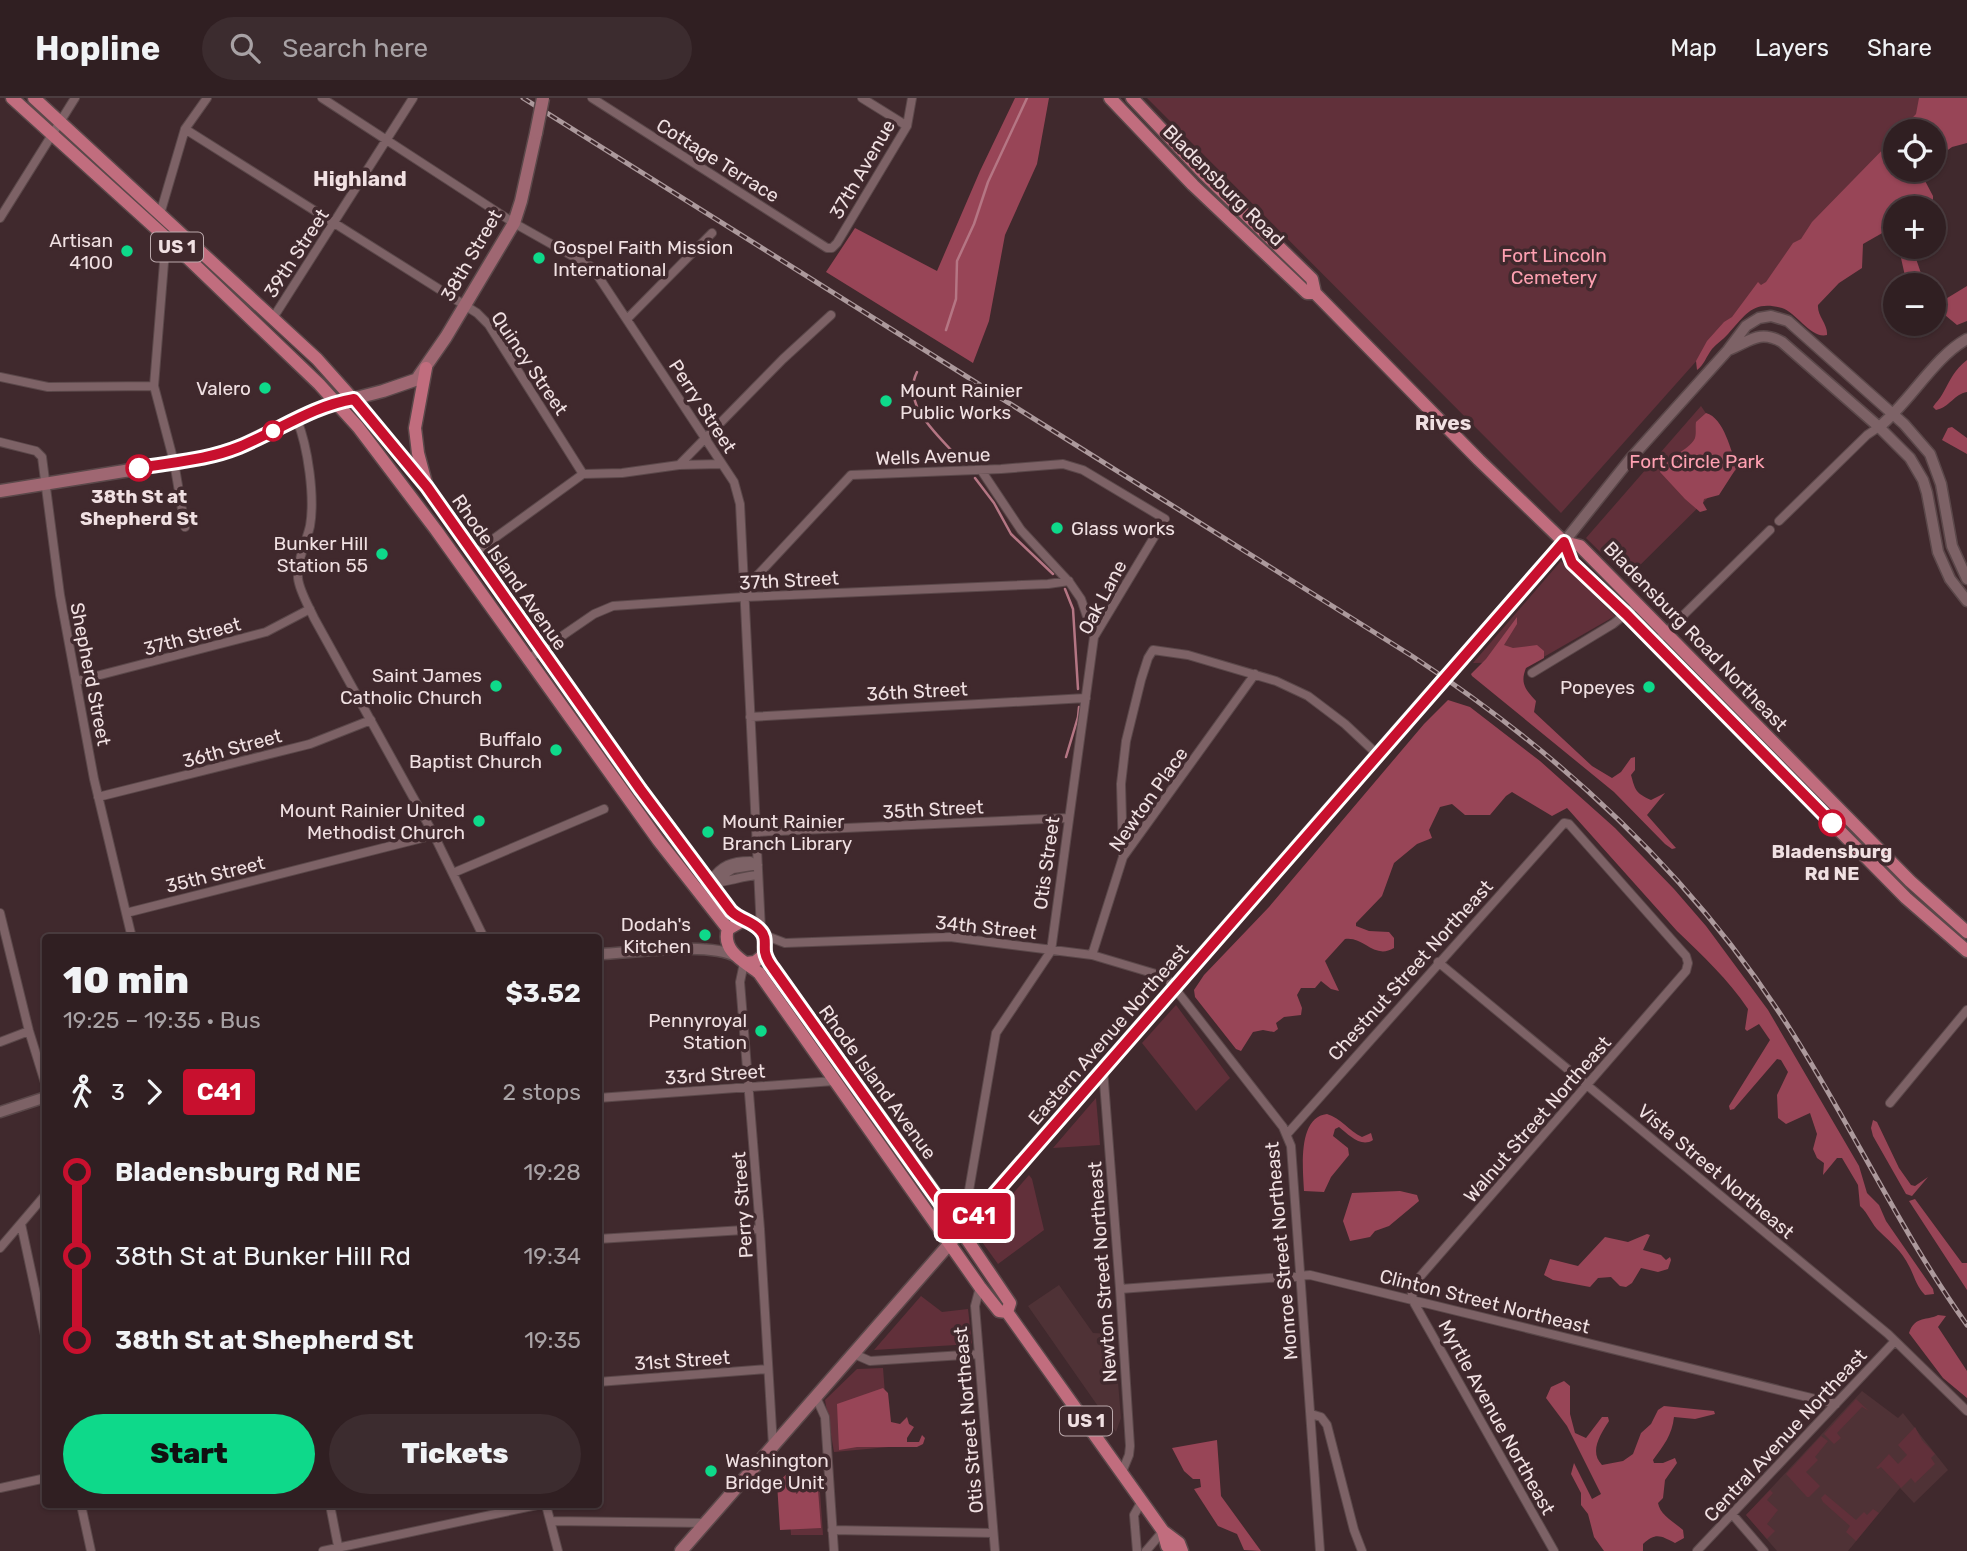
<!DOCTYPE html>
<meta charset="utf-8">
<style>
body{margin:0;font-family:Rubik,sans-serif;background:#3c2c2f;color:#f1f3f6;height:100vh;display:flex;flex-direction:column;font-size:26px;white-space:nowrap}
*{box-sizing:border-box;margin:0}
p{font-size:23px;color:#a8a2a5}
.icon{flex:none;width:38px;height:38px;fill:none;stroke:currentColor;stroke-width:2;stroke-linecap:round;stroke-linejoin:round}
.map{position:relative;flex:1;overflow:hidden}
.sheet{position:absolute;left:42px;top:836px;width:560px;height:574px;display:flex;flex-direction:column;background:#301f22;border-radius:7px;box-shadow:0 2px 5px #0004,0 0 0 2px #4b3d40}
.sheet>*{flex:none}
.badge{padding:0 14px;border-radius:5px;font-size:24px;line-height:46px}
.tools{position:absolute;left:1883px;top:21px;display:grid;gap:14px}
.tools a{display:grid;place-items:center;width:63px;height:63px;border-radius:50%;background:#301f22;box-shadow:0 2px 5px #0004,0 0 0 2px #4b3d40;font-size:35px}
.map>.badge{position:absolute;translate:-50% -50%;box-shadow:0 0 0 4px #fff}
.legs{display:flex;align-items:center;gap:10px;height:77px;padding:0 21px;font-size:23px}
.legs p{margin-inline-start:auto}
.summary{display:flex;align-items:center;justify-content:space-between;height:119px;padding:0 21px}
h1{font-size:38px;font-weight:800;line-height:52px}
.action{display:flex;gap:14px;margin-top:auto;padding:14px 21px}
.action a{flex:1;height:80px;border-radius:42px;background:#0ed98a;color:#111;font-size:28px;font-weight:800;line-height:80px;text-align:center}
.action a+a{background:#3c2c2f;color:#f1f3f6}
ul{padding:0 21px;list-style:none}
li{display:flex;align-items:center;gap:24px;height:84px;font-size:26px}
li i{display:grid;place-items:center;width:10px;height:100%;margin:0 9px;background:currentColor}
li i::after{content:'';width:18px;height:18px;margin:-9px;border:5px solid;border-radius:50%;background:#301f22}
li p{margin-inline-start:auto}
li:first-child i{background:linear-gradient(#0000 50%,currentColor 0)}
li:last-child i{background:linear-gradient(currentColor 50%,#0000 0)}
header{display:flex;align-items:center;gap:42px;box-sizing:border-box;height:98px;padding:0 35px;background:#301f22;border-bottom:2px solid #4b3d40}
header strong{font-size:33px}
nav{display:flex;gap:38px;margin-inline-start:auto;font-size:24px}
.search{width:490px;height:63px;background:#3c2c2f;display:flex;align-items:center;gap:18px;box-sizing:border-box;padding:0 24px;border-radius:38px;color:#a8a2a5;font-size:26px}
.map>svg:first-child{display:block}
.built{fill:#4f3236}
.green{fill:#61303a}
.forest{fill:#984557}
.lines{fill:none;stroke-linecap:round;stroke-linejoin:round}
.stream{stroke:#b57684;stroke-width:2.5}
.minor-casing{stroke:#5b484a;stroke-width:10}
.tertiary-casing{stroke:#5b484a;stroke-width:13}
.secondary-casing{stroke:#5b484a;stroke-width:15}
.primary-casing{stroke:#5b484a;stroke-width:15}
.minor{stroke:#7d6266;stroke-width:8}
.tertiary{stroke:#7d6266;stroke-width:10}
.secondary{stroke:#9f6772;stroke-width:12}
.primary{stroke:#c16d7e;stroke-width:12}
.rail-casing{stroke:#ac999c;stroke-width:5}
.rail{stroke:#40292d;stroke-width:2.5;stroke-dasharray:8;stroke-linecap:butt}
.secondary-bridge-casing{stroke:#5b484a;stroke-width:15;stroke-linecap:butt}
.secondary-bridge{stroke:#9f6772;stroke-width:12}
.line-1-casing{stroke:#fff;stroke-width:16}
.line-1{stroke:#c8102e;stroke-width:10}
.poi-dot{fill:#0ed98a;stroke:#40292d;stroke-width:2.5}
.stop-1-dot{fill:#fff;stroke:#c8102e;stroke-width:3.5}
.labels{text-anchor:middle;stroke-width:7;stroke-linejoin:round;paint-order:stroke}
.shield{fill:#40292d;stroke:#bba9ac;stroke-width:2}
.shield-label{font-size:18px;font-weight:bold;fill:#f0e0e2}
.street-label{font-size:19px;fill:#f0e0e2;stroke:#40292d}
.poi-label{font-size:19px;fill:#f0e0e2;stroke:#40292d;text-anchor:end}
.park-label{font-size:19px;fill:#fea0b1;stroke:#40292d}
.stop-label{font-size:19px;font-weight:bold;fill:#f0e0e2;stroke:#40292d}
.neighbourhood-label{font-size:21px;font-weight:bold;fill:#f0e0e2;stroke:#40292d}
</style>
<header>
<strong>Hopline</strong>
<div class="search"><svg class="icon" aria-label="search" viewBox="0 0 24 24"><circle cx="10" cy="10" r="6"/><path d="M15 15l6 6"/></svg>Search here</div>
<nav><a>Map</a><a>Layers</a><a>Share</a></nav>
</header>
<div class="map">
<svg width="1967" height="1453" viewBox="0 0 1967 1453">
<rect width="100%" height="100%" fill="#40292d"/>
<path class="built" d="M1059,1187L1093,1235L1114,1236L1121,1320L1116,1334L1028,1208Z
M1862,1293L1898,1320L1903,1315L1948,1372L1914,1405L1900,1390L1848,1453H1777L1746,1417Z"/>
<path class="green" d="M1147,0H1944L1916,33H1895V57L1732,223L1561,415Z
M1701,308L1741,367L1627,480L1586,440Z
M1561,463L1615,518L1535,564L1473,565Z
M1176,907L1230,980L1196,1013L1142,945Z
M1096,1000L1100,1047L1053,1050Z
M1029,1077L1032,1081L1044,1132L998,1166L977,1137Z
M921,1198L942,1214L968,1211L972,1246L874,1252Z
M883,1270L889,1349L834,1354L825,1302L857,1271Z
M1856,1301L1869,1313L1862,1309L1837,1335L1841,1340L1834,1346L1824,1336Z
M1915,1329L1922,1342L1935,1356L1931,1360L1935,1366L1915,1385L1911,1380L1901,1390L1881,1369L1878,1371L1876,1370L1889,1356L1898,1366L1907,1357L1898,1347Z
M1821,1338L1828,1343L1815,1359L1818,1362L1806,1374L1820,1388L1809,1399H1807L1786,1376Z
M819,1379L823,1437H791L787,1381Z
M1770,1392L1773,1395L1767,1402L1778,1412L1767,1426L1775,1433L1767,1441L1746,1417Z
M1825,1396L1856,1422L1864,1414L1867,1417L1873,1411L1879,1415L1856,1443L1846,1434L1850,1428L1823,1404L1821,1400Z"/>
<path class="forest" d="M1015,0H1049L1037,66L1005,137L989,223L973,265L826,174L855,130L937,173L980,73Z
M1919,0H1967V45L1952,49L1934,62V33H1900L1916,16Z
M1895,39V72H1925L1923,79L1933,98V104L1921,110H1895V123L1884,134L1863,146L1862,170L1839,185L1818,207C1817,218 1828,226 1827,237C1811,241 1797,215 1782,210C1752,202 1746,217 1728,236C1723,242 1717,245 1712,251C1706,259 1704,267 1697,272L1696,263L1707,243L1724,224L1732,219L1758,184L1761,187L1766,184L1793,145L1801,141L1812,124Z
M1901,149H1912L1925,187H1907L1899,151Z
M1967,188V223L1957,227L1934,208V197L1944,202Z
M1967,262V294C1954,296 1950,309 1936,312L1933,309C1936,304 1940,301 1943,295C1951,281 1954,272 1967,262Z
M1706,315C1724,320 1731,353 1737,369L1719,397L1704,401L1703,405L1707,412L1700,414L1685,401L1660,374C1669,358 1688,352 1694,342C1697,337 1695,330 1696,324Z
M1952,329L1967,340V356L1942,342L1948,330Z
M1517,519V526L1504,547L1513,550L1537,547L1544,553V560L1526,570C1520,585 1525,591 1536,603L1534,614L1592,668L1612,680L1621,674L1631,660L1635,659V672L1631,677C1635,691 1635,695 1651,702L1665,695L1647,717L1676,750L1672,751L1665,746L1614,694L1472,578L1471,576L1486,561Z
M1448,602L1470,609L1540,663L1615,730L1674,791L1706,828L1768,912L1859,1068L1867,1095L1879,1107L1886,1123L1933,1191L1934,1196L1925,1197C1916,1188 1915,1179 1909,1168C1902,1153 1891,1145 1880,1134C1871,1126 1869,1116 1860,1108L1858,1087L1842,1060H1837L1823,1077L1824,1065L1817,1060L1813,1051L1817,1036L1810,1015L1786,1026L1778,1020L1777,997L1788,974L1781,962L1777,961L1734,1011L1730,1012L1729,1008L1770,942L1759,926L1747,933L1745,931L1748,911C1728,881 1703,858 1677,833L1567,710L1552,718L1512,694L1506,698L1490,717H1465L1452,706L1440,709L1429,732L1432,740L1417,746L1394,765L1382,798L1356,825V828L1369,833L1389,834L1394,840V850C1374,862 1364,838 1345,841L1325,863L1339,893L1331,891L1321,883L1315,890H1301L1297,897L1302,910L1301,917L1284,919L1276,925L1278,931L1274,934L1263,932L1253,934L1241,953L1236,951L1195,899L1194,892L1204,877L1269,809L1424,626Z
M1327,1016C1341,1020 1349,1033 1362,1039L1371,1035L1373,1042C1361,1050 1349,1037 1339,1029L1335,1031L1333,1038L1348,1050L1349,1057L1331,1079L1324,1094L1304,1093C1303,1072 1297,1019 1327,1016Z
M1873,1022L1877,1024L1899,1070L1911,1087L1915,1088L1928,1079L1912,1098L1906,1096L1873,1038L1871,1030Z
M1400,1093L1417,1097L1419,1103L1389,1128L1375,1133L1370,1139L1350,1143L1343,1123L1352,1095Z
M1915,1101L1962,1165H1967V1192L1909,1103Z
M1647,1136L1650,1137L1643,1152L1661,1157L1666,1162L1670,1159L1671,1162L1668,1171L1658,1174L1641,1170L1632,1185L1626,1189L1620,1188L1611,1179L1598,1180L1590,1189L1553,1182L1544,1177L1550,1161L1578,1168L1605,1139L1628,1144Z
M1938,1217L1946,1218L1938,1229L1967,1273V1300L1943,1280L1909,1235C1915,1217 1928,1223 1938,1217Z
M1564,1283L1570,1288V1316L1575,1335L1586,1340L1602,1319H1608L1609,1323C1600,1337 1589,1354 1602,1367L1623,1363L1633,1356L1641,1335L1651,1326L1658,1312L1664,1308L1714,1313L1715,1316L1695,1321L1674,1319C1672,1337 1664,1347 1653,1362L1654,1365H1663L1675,1360L1677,1365L1665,1382L1663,1400L1658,1405C1660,1417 1674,1424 1683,1432L1684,1440L1675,1445C1661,1438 1656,1434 1643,1446V1453H1604L1594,1439L1588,1416L1581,1407V1395L1571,1376L1574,1365L1592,1401L1601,1396L1567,1328L1546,1300L1551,1289Z
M883,1290L888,1295L891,1324L900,1326L907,1319L909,1326L914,1329L907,1340V1344H919L922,1337L925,1340L923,1346L917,1349H857L839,1352L837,1306Z
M1217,1342L1221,1398L1261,1453L1244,1452L1237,1436L1218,1428L1194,1391L1201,1389L1200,1381H1193L1184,1373L1172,1350Z
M790,1373L794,1377L796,1396L798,1395L799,1388L807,1386L813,1377L817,1379L821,1430L780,1432L777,1385Z"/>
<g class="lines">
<path class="stream" d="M946,232L956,201L957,163L974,126L988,84L1027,0
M917,274C900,308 940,338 960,362
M975,380L994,405L1011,436L1053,476
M1065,491L1073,511L1078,591
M1066,659L1078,619L1079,609"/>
<defs>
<path id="minor" d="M322,0L514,125L592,169L734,384L740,406L761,832
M592,0L827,150H832L837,145L907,28L912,0
M862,0L907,28
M185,31L477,215L489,227L583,376
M160,116L185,31L207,0
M0,120L75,0
M166,140L154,288L174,364L185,429
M273,220L413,0
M627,221L712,135
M0,279L48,289L154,288
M297,322C308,349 315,399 310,428C306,445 297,462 298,480C299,492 309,509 314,520L434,737L484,840
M0,344L36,353L42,359L60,497L94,681L132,840
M679,367L721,366
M981,372L1021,432L1070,485L1081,501L1094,539
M1779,423L1867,337L1879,329
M474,455L583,376L622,375L679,367L783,261L831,217
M744,499L755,480L851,377L1001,371L1063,366L1083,372L1165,421L1094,539L1051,853L996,935L967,1104L966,1127
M1655,545L1770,432
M527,562L594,516L613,508L744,499L1048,486L1069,483
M1532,575L1613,526L1638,506
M77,583L266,534L310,511
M750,619L1086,600
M98,699L310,646L371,622
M757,734L1068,720
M1123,759L1121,686L1126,643L1141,582L1148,560L1153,552L1188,557L1276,583L1308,598L1345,626L1377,656
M453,775L604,711
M711,782C721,767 732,763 750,763
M713,785C729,784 742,778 758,777
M700,792L733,771L758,767
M0,815L29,933L46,988
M126,815L434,737
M764,837L785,845L950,839L1092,857L1166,879L1283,1029L1291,1048L1320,1453
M1092,857L1123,759L1255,576
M1438,864L1888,1236L1967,1313
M744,865L740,884L760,1131L773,1348
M0,944L29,933
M1103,971L1120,1191L1130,1348L1129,1357L1122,1374
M598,1000L834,983
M1890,1005L1967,912
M1288,1035L1564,725L1569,726L1686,858L1688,865L1686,873L1411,1189L1413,1203L1554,1453
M21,1126L46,1242
M598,1141L760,1131
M0,1150L46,1096
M980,1189L975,1208L995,1453
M1120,1191L1310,1177L1836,1306
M854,1256L870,1263L979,1256
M598,1284L768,1271
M816,1299L825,1319L834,1453
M1311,1316L1321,1319L1327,1327L1354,1432L1362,1453
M0,1390L46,1380
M81,1407L91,1453
M330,1407L339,1453
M546,1407L558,1453
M1732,1416L1764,1453
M551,1423L706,1425
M832,1432L993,1435
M323,1453L537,1407
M1137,1453L1134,1417L1142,1403
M1146,1453L1163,1433
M1697,1453L1895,1243"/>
<path id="tertiary" d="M1728,252C1749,244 1759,231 1782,244L1879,329L1910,360L1923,382L1927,395L1938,454L1950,481L1967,503
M1879,329C1910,304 1934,259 1967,241
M1564,444L1631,360L1728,252L1746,228L1759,220L1771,218L1788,223L1904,326L1930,356L1941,386L1952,448L1967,481
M598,856C633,855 709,843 737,859
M0,1014L46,999"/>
<path id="secondary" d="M419,278L446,239L514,125L521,103L536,35
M0,393L205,360L238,349L322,309L383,293L415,282
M1462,561L1564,444
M681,1453L1430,596"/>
<path id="primary" d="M12,0L172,145L319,286L358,329L436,432L658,742L728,831
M34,0L317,261L367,317L427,389L640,691L731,813L742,823
M1110,0L1193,87L1307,195H1315
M1132,0L1203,75L1312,181L1315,195L1479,362L1564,444L1572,465L1626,516L1906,800L1967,853
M426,270L415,330L418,355L426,385
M1564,444L1580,448L1910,783L1967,834
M765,856L773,870L945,1109L1010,1205L1007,1214
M746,865L755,864L765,856C767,838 760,826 742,823L728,831C721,853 745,864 759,875L980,1189L999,1213L1007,1214L1163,1433L1167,1448L1174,1453
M1163,1433L1179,1445L1182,1453"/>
</defs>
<use href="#minor" class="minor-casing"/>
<use href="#tertiary" class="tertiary-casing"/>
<use href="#secondary" class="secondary-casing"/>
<use href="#primary" class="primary-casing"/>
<use href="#minor" class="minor"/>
<use href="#tertiary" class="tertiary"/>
<use href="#secondary" class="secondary"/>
<use href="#primary" class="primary"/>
<defs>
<path id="rail" d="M523,0L1412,558C1563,657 1693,778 1790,931C1852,1028 1900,1133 1967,1227"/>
</defs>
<use href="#rail" class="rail-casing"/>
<use href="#rail" class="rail"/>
<defs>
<path id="secondary-bridge" d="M536,35L543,0
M1430,596L1462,561"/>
</defs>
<use href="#secondary-bridge" class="secondary-bridge-casing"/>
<use href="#secondary-bridge" class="secondary-bridge"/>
</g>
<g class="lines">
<defs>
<path id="line-1" d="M139,370C173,364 207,362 239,349C278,333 312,308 354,301L427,389L640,691L731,813C740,822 752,823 760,832C767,839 764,846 765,854C766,860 770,866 773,870L961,1134L1564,444L1572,465L1626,516L1832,725"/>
</defs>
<use href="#line-1" class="line-1-casing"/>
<use href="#line-1" class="line-1"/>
</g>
<g class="poi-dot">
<circle cx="127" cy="153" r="7"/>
<circle cx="539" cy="160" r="7"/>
<circle cx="265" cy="290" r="7"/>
<circle cx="886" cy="303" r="7"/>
<circle cx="1057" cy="430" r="7"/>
<circle cx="382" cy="456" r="7"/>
<circle cx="496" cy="588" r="7"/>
<circle cx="1649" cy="589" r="7"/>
<circle cx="556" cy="652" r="7"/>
<circle cx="479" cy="723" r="7"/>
<circle cx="708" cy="734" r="7"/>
<circle cx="705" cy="837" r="7"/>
<circle cx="761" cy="933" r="7"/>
<circle cx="711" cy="1373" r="7"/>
</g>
<g class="stop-1-dot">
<circle cx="273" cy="333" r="9"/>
<circle cx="139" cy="370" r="12"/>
<circle cx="1832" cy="725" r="12"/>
</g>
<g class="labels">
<g class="shield">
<rect x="151" y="134.5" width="52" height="29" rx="5"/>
<rect x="1060" y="1308.5" width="52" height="29" rx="5"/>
</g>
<g class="shield-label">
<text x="177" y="155">US 1</text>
<text x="1086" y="1329">US 1</text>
</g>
<g class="street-label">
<text transform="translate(718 62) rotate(32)" y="7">Cottage Terrace</text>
<text transform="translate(862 71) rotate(-60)" y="7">37th Avenue</text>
<text transform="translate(1224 87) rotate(45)" y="7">Bladensburg Road</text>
<text transform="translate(296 155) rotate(-57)" y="7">39th Street</text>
<text transform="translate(471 157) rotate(-60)" y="7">38th Street</text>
<text transform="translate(530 265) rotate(56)" y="7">Quincy Street</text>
<text transform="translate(703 308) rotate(57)" y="7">Perry Street</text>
<text transform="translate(933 358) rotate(-2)" y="7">Wells Avenue</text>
<text transform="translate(510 474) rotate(55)" y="7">Rhode Island Avenue</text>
<text transform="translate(789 482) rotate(-3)" y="7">37th Street</text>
<text transform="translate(1102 499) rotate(-62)" y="7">Oak Lane</text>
<text transform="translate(192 538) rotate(-15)" y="7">37th Street</text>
<text transform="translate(1696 538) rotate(46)" y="7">Bladensburg Road Northeast</text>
<text transform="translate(91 576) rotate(79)" y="7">Shepherd Street</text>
<text transform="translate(917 593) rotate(-3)" y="7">36th Street</text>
<text transform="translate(232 650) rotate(-15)" y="7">36th Street</text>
<text transform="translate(1148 701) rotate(-55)" y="7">Newton Place</text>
<text transform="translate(933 711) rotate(-3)" y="7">35th Street</text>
<text transform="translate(1046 765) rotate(-82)" y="7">Otis Street</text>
<text transform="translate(215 776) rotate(-14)" y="7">35th Street</text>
<text transform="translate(986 829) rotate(6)" y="7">34th Street</text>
<text transform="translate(1410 872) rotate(-48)" y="7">Chestnut Street Northeast</text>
<text transform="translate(1108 936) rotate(-49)" y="7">Eastern Avenue Northeast</text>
<text transform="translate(715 976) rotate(-4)" y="7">33rd Street</text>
<text transform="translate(878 984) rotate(54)" y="7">Rhode Island Avenue</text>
<text transform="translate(1537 1021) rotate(-49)" y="7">Walnut Street Northeast</text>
<text transform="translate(1716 1073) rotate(40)" y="7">Vista Street Northeast</text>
<text transform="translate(742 1107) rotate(-94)" y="7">Perry Street</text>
<text transform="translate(1281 1153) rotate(-95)" y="7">Monroe Street Northeast</text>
<text transform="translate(1102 1174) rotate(-94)" y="7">Newton Street Northeast</text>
<text transform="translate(1485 1203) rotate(14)" y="7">Clinton Street Northeast</text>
<text transform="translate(682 1262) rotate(-4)" y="7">31st Street</text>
<text transform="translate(1497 1319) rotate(61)" y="7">Myrtle Avenue Northeast</text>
<text transform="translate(968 1322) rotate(-95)" y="7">Otis Street Northeast</text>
<text transform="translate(1785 1337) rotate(-47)" y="7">Central Avenue Northeast</text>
</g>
<g class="poi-label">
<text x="113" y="149">Artisan<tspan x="113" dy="22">4100</tspan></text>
<text x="553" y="156" text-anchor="start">Gospel Faith Mission<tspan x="553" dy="22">International</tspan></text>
<text x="251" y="297">Valero</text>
<text x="900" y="299" text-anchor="start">Mount Rainier<tspan x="900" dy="22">Public Works</tspan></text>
<text x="1071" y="437" text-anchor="start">Glass works</text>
<text x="368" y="452">Bunker Hill<tspan x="368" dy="22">Station 55</tspan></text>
<text x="482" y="584">Saint James<tspan x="482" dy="22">Catholic Church</tspan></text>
<text x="1635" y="596">Popeyes</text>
<text x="542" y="648">Buffalo<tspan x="542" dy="22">Baptist Church</tspan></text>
<text x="465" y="719">Mount Rainier United<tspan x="465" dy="22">Methodist Church</tspan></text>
<text x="722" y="730" text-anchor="start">Mount Rainier<tspan x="722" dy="22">Branch Library</tspan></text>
<text x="691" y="833">Dodah's<tspan x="691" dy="22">Kitchen</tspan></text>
<text x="747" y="929">Pennyroyal<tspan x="747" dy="22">Station</tspan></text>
<text x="725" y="1369" text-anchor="start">Washington<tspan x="725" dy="22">Bridge Unit</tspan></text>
</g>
<g class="park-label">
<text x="1554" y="164">Fort Lincoln<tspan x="1554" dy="22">Cemetery</tspan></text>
<text x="1697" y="370">Fort Circle Park</text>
</g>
<g class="stop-label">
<text x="139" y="405">38th St at<tspan x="139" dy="22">Shepherd St</tspan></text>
<text x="1832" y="760">Bladensburg<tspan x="1832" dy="22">Rd NE</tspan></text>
</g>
<g class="neighbourhood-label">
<text x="360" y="88">Highland</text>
<text x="1443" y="332">Rives</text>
</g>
</g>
</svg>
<div class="tools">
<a><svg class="icon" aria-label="locate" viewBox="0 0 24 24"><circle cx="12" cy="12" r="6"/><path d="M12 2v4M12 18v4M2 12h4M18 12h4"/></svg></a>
<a>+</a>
<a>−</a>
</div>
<b class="badge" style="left:974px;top:1118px;background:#c8102e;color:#fff">C41</b>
<section class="sheet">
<div class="summary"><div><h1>10 min</h1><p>19:25 – 19:35 · Bus</p></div><b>$3.52</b></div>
<div class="legs"><svg class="icon" aria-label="walk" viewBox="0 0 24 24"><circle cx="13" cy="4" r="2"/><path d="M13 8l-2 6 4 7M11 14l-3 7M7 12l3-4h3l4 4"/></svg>3<svg class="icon" aria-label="forward" viewBox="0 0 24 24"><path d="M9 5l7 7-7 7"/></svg><b class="badge" style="background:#c8102e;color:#fff">C41</b><p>2 stops</p></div>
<ul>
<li><i style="color:#c8102e"></i><b>Bladensburg Rd NE</b><p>19:28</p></li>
<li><i style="color:#c8102e"></i><span>38th St at Bunker Hill Rd</span><p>19:34</p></li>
<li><i style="color:#c8102e"></i><b>38th St at Shepherd St</b><p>19:35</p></li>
</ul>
<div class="action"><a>Start</a><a>Tickets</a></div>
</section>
</div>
